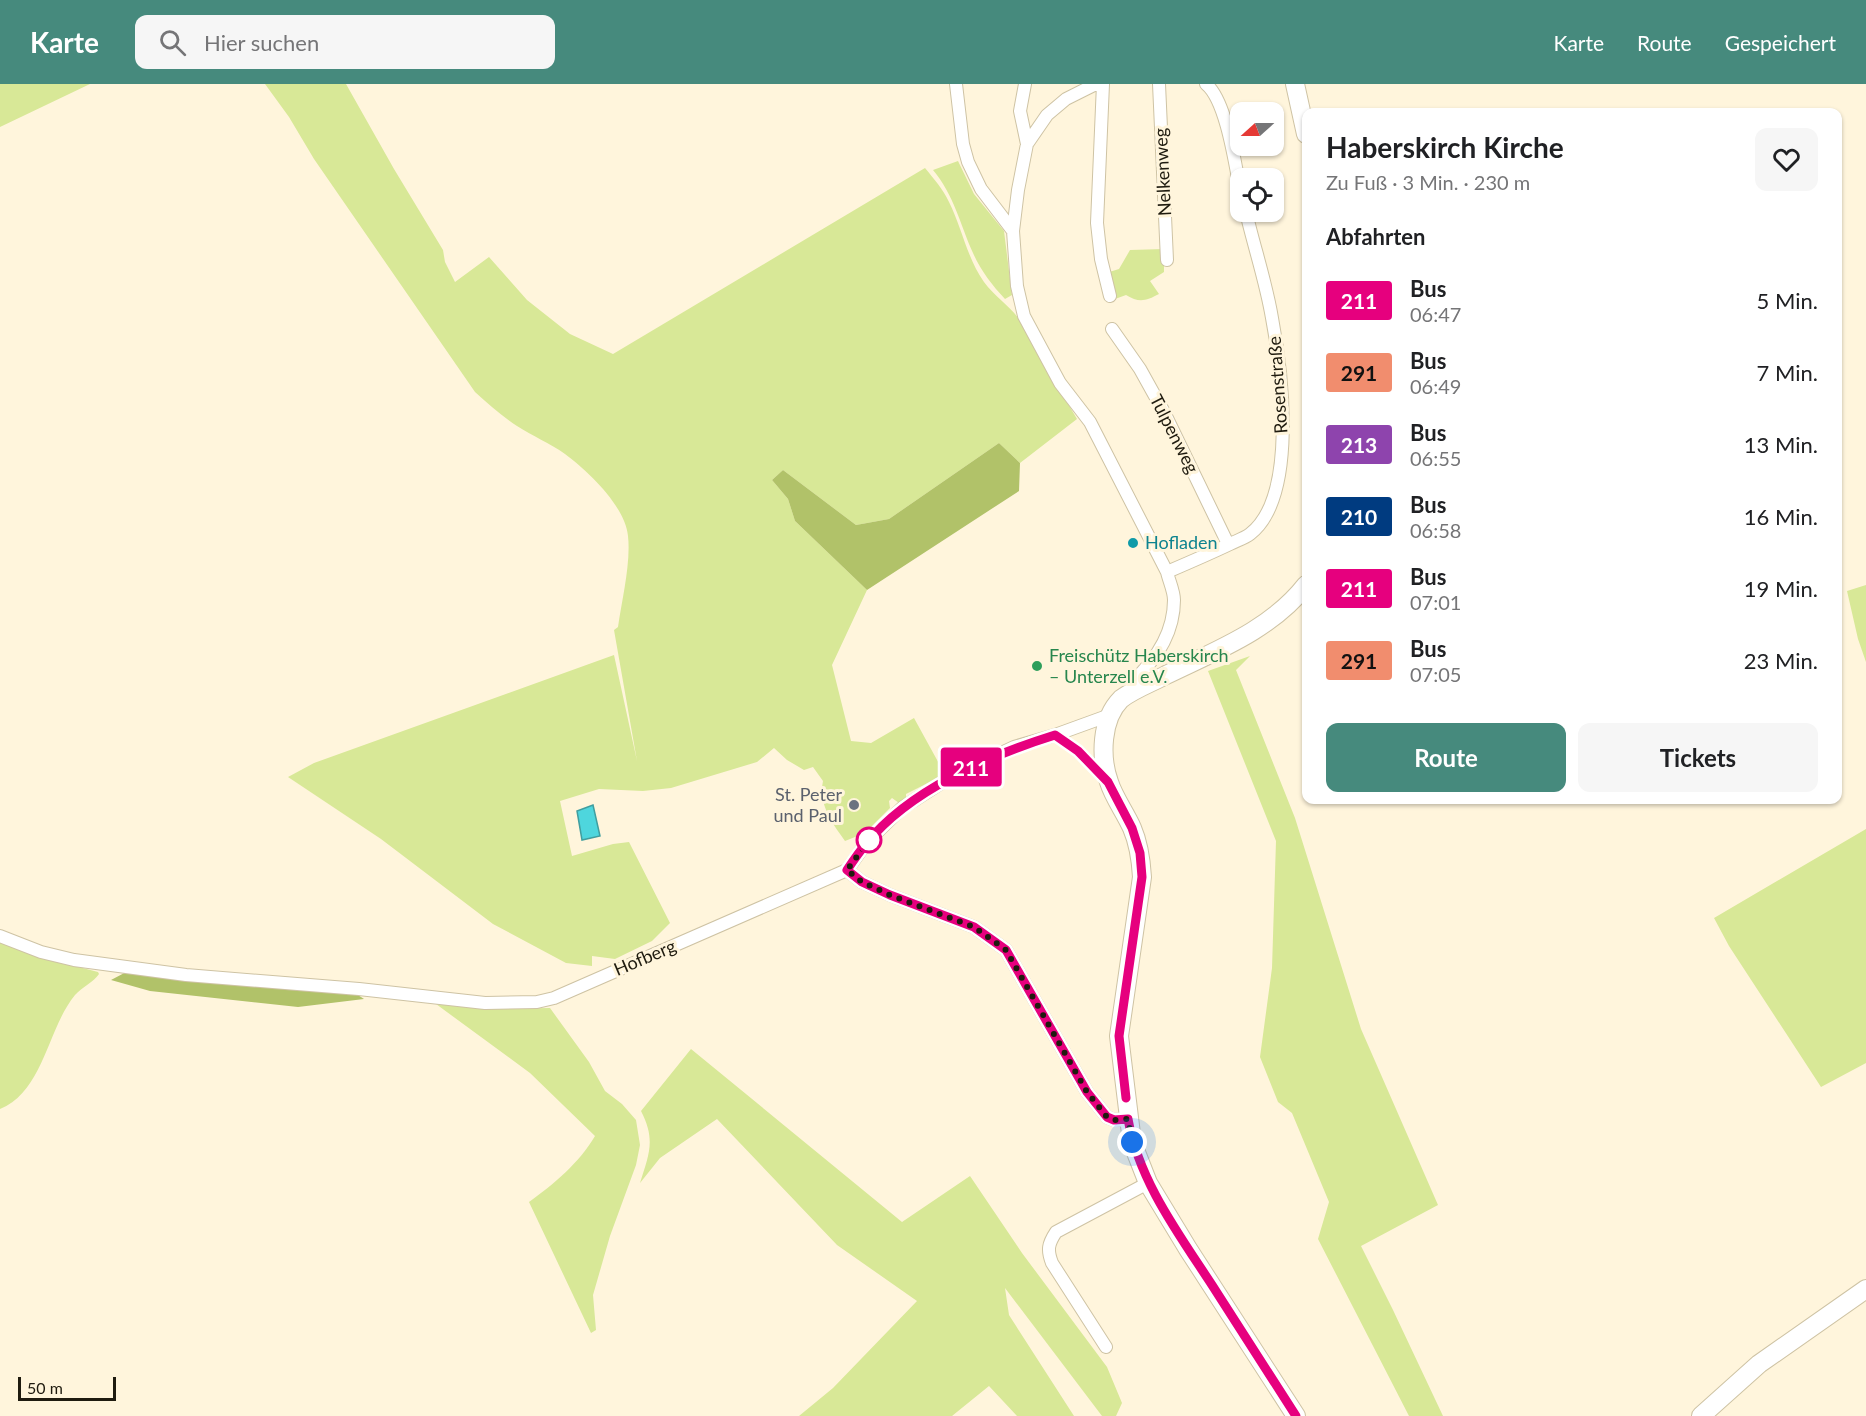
<!DOCTYPE html>
<html lang="de">
<meta charset="utf-8">
<style>
body{margin:0;font-family:Lato,sans-serif;background:#f6f6f6;color:#202124;height:100vh;display:flex;flex-direction:column;font-size:22px;white-space:nowrap}
*{box-sizing:border-box;margin:0}
p{font-size:20px;color:#757577}
.icon{flex:none;width:33px;height:33px;fill:none;stroke:currentColor;stroke-width:2;stroke-linecap:round;stroke-linejoin:round}
.map{position:relative;flex:1;overflow:hidden}
.drawer{position:absolute;left:1302px;top:24px;width:540px;height:696px;display:flex;flex-direction:column;background:#fff;border-radius:12px;box-shadow:0 2px 4px #0004}
.drawer>*{flex:none}
.badge{padding:0 12px;border-radius:4px;font-size:21px;line-height:39px}
.needle{width:39px;rotate:249deg}
.controls{position:absolute;left:1230px;top:18px;display:grid;gap:12px}
.controls a{display:grid;place-items:center;width:54px;height:54px;border-radius:12px;background:#fff;box-shadow:0 2px 4px #0004;font-size:30px}
.scale{position:absolute;left:18px;bottom:15px;width:98px;box-sizing:border-box;padding-left:6px;border:3px solid #1f1b0f;border-top:0;font-size:16px;line-height:21px;white-space:nowrap;color:#1f1b0f;-webkit-text-stroke:4px #fff5dc;paint-order:stroke}
.you{position:absolute;width:30px;height:30px;margin:-15px;border:4px solid #fff;border-radius:50%;background:#1a73e8;box-shadow:0 0 0 9px #1a73e833}
.map>.badge{position:absolute;translate:-50% -50%;box-shadow:0 0 0 3px #fff}
h2{padding:0 24px;font-size:22px;line-height:54px}
.round{display:grid;place-items:center;flex:none;width:63px;height:63px;border-radius:12px;background:#f6f6f6}
.overview{display:flex;align-items:center;justify-content:space-between;height:102px;padding:0 24px}
h1{font-size:28px;font-weight:700;line-height:45px}
.primary-button{display:flex;gap:12px;margin-top:auto;padding:12px 24px}
.primary-button a{flex:1;height:69px;border-radius:12px;background:#468a7d;color:#fff;font-size:24px;font-weight:700;line-height:69px;text-align:center}
.primary-button a+a{background:#f6f6f6;color:#202124}
ul{padding:0;list-style:none}
li{display:flex;align-items:center;gap:18px;height:72px;padding:0 24px}
li div{flex:1}
li b{display:block;font-size:22px}
li em{font-style:normal}
li .badge{min-width:66px;font-weight:700;text-align:center}
header{display:flex;align-items:center;gap:36px;box-sizing:border-box;height:84px;padding:0 30px;background:#468a7d;color:#fff}
header strong{font-size:28px}
nav{display:flex;gap:33px;margin-inline-start:auto;font-size:21px}
.search{width:420px;height:54px;background:#f6f6f6;display:flex;align-items:center;gap:15px;box-sizing:border-box;padding:0 21px;border-radius:12px;color:#757577;font-size:22px}
.map>svg:first-child{display:block}
.green{fill:#d8e897}
.forest{fill:#b1c269}
.water{fill:#4ed6dd;stroke:#409e9f;stroke-width:1.5}
.lines{fill:none;stroke-linecap:round;stroke-linejoin:round}
.street-casing{stroke:#cec3a4;stroke-width:14}
.secondary-casing{stroke:#cec3a4;stroke-width:20}
.street{stroke:#fff;stroke-width:12}
.secondary{stroke:#fff;stroke-width:18}
.line-casing{stroke:#fff;stroke-width:14}
.line{stroke:#e6007e;stroke-width:9}
.walk{stroke:#1f1b0f;stroke-width:6;stroke-dasharray:0 10.8}
.culture-dot{fill:#0f9aa8;stroke:#fff5dc;stroke-width:2}
.leisure-dot{fill:#2e9e5b;stroke:#fff5dc;stroke-width:2}
.worship-dot{fill:#6b7280;stroke:#fff5dc;stroke-width:2}
.stop-dot{fill:#fff;stroke:#e6007e;stroke-width:3}
.labels{text-anchor:middle;stroke-width:6;stroke-linejoin:round;paint-order:stroke}
.street-label{font-size:18px;fill:#1f1b0f;stroke:#fff5dc}
.culture-label{font-size:18px;fill:#0d838f;stroke:#fff5dc;text-anchor:start}
.leisure-label{font-size:18px;fill:#27864d;stroke:#fff5dc;text-anchor:start}
.worship-label{font-size:18px;fill:#5b616d;stroke:#fff5dc;text-anchor:end}
</style>
<header>
<strong>Karte</strong>
<div class="search"><svg class="icon" aria-label="search" viewBox="0 0 24 24"><circle cx="10" cy="10" r="6"/><path d="M15 15l6 6"/></svg>Hier suchen</div>
<nav><a>Karte</a><a>Route</a><a>Gespeichert</a></nav>
</header>
<div class="map">
<svg width="1866" height="1332" viewBox="0 0 1866 1332">
<rect width="100%" height="100%" fill="#fff5dc"/>
<path class="green" d="M0,0H90L0,43Z
M265,0H346L394,85L443,166L445,178L455,198L489,173L527,216L570,250L613,270L925,84C934,95 943,105 949,118C962,144 967,174 984,198C997,216 1018,226 1025,247L1077,335L1020,379L999,359L889,435L856,441L783,386L772,396L788,415L795,437L867,506L832,581L851,657L871,659L914,634L942,685L940,693L906,710V714L899,719L892,714L889,717L890,724L865,749L845,757C832,739 818,720 823,697L813,683L804,686L787,676L774,664L757,678L671,704L643,707L599,705L560,717L572,772L613,760L629,758L670,839L652,857L615,875L592,872V882L566,879L493,840L381,755L288,693L314,679L614,571L637,677L614,546L618,543C622,515 631,479 628,452C625,422 588,387 565,370C550,359 532,352 517,342C502,332 488,320 475,308L314,75L289,33Z
M958,77L974,110L1004,147L1012,211L1005,215C992,201 981,187 973,169C960,140 954,111 933,86Z
M1164,165V188L1150,197L1159,210C1146,217 1139,219 1126,211L1115,215L1111,211L1106,189L1119,185L1130,166Z
M1866,501V578L1858,555L1847,507Z
M1250,572L1236,586L1295,734L1361,945L1438,1121L1361,1162L1393,1226L1443,1332H1409L1318,1155L1329,1118L1292,1029L1278,1018L1260,973L1272,884L1276,757L1208,587Z
M1866,745V979L1821,1003L1729,862L1714,834Z
M0,857L40,873L98,888L99,890C94,898 82,903 75,911C47,945 44,1007 0,1025Z
M436,920L483,925L550,924L589,978L605,1007L622,1020L636,1036L640,1061L636,1081L610,1152L593,1211L596,1246L591,1249L529,1118C553,1101 580,1078 595,1052L530,989Z
M691,965L902,1138L970,1092L1022,1169L1107,1283L1122,1319L1116,1332H1102L1005,1204L1009,1231L1074,1332H1017L989,1302L952,1332H799L833,1304L917,1217L837,1161L717,1035L660,1074L640,1099C649,1070 656,1056 641,1027Z"/>
<path class="forest" d="M999,359L1020,379L1019,407L867,506L795,437L788,415L772,396L783,386L856,441L889,435Z
M130,886L185,895L358,911L364,915L298,923L150,907L111,896Z"/>
<path class="water" d="M593,721L600,752L582,756L577,727Z"/>
<g class="lines">
<defs>
<path id="street" d="M956,0L963,60L968,78L981,105L1013,147L1017,202L1024,232L1060,299L1090,338L1167,488C1169,497 1174,507 1174,516C1174,550 1156,576 1132,598L1135,607
M1025,0L1020,27L1027,60
M1103,0L1097,139L1101,175L1110,212
M1159,0L1167,176
M1206,0C1226,16 1235,79 1240,105
M1013,147L1018,106L1027,60L1047,31L1066,15L1096,0
M1112,245L1140,285L1165,330L1228,460
M1167,488C1188,479 1209,470 1230,460C1236,457 1245,454 1250,450C1298,413 1282,287 1272,234C1266,198 1254,163 1246,128
M847,786L862,798L890,811L974,843L1006,866L1087,1008L1107,1033L1114,1036L1128,1035
M847,786L867,758L902,724L952,692L1014,663L1055,651L1110,631
M0,852L41,868L74,876L186,891L359,905L485,919L537,918L554,914L847,786
M1106,1263L1052,1179C1047,1166 1048,1160 1056,1148L1148,1099"/>
<path id="secondary" d="M1295,0L1306,50
M1296,1332L1188,1165L1148,1099L1132,1058L1119,952L1142,793C1141,776 1139,760 1132,744C1125,728 1114,714 1109,698C1100,673 1101,635 1121,615C1134,605 1151,599 1166,591C1215,567 1271,546 1306,501
M1701,1332L1759,1280L1866,1205"/>
</defs>
<use href="#street" class="street-casing"/>
<use href="#secondary" class="secondary-casing"/>
<use href="#street" class="street"/>
<use href="#secondary" class="secondary"/>
</g>
<g class="lines">
<defs>
<path id="line" d="M1126,1014L1119,952L1142,793L1140,769L1132,744L1108,698L1078,667L1055,651C991,671 909,706 866,760C859,768 853,777 847,786L862,798L890,811L974,843L1006,866L1087,1008L1107,1033L1114,1036L1128,1035C1139,1097 1178,1149 1212,1201C1240,1245 1268,1289 1296,1332"/>
</defs>
<use href="#line" class="line-casing"/>
<use href="#line" class="line"/>
<path class="walk" d="M869,756L847,786L862,798L890,811L974,843L1006,866L1087,1008L1107,1033L1114,1036L1128,1035L1132,1058"/>
</g>
<circle class="culture-dot" cx="1133" cy="459" r="6"/>
<circle class="leisure-dot" cx="1037" cy="582" r="6"/>
<circle class="worship-dot" cx="854" cy="721" r="6"/>
<circle class="stop-dot" cx="869" cy="756" r="12"/>
<g class="labels">
<g class="street-label">
<text transform="translate(1163 88) rotate(-93)" y="6">Nelkenweg</text>
<text transform="translate(1278 301) rotate(-94)" y="6">Rosenstraße</text>
<text transform="translate(1174 350) rotate(63)" y="6">Tulpenweg</text>
<text transform="translate(645 874) rotate(-23)" y="6">Hofberg</text>
</g>
<g class="culture-label">
<text x="1145" y="465">Hofladen</text>
</g>
<g class="leisure-label">
<text x="1049" y="578">Freischütz Haberskirch<tspan x="1049" dy="21">– Unterzell e.V.</tspan></text>
</g>
<g class="worship-label">
<text x="842" y="717">St. Peter<tspan x="842" dy="21">und Paul</tspan></text>
</g>
</g>
</svg>
<div class="controls">
<a><svg class="needle" viewBox="-14 -14 28 28"><path d="M0-13l5 13h-10z" fill="#e53935"/><path d="M0 13l5-13h-10z" fill="#757577"/></svg></a>
<a><svg class="icon" aria-label="locate" viewBox="0 0 24 24"><circle cx="12" cy="12" r="6"/><path d="M12 2v4M12 18v4M2 12h4M18 12h4"/></svg></a>
</div>
<div class="scale">50 m</div>
<div class="you" style="left:1132px;top:1058px"></div>
<b class="badge" style="left:971px;top:683px;background:#e6007e;color:#fff">211</b>
<section class="drawer">
<div class="overview"><div><h1>Haberskirch Kirche</h1><p>Zu Fuß · 3 Min. · 230 m</p></div><a class="round"><svg class="icon" aria-label="heart" viewBox="0 0 24 24"><path d="M12 20l-8-8c-3-5 5-10 8-4 3-6 11-1 8 4z"/></svg></a></div>
<h2>Abfahrten</h2>
<ul>
<li><span class="badge" style="background:#e6007e;color:#fff">211</span><div><b>Bus</b><p>06:47</p></div><em>5 Min.</em></li>
<li><span class="badge" style="background:#f18d6e;color:#111">291</span><div><b>Bus</b><p>06:49</p></div><em>7 Min.</em></li>
<li><span class="badge" style="background:#8e44ad;color:#fff">213</span><div><b>Bus</b><p>06:55</p></div><em>13 Min.</em></li>
<li><span class="badge" style="background:#003b80;color:#fff">210</span><div><b>Bus</b><p>06:58</p></div><em>16 Min.</em></li>
<li><span class="badge" style="background:#e6007e;color:#fff">211</span><div><b>Bus</b><p>07:01</p></div><em>19 Min.</em></li>
<li><span class="badge" style="background:#f18d6e;color:#111">291</span><div><b>Bus</b><p>07:05</p></div><em>23 Min.</em></li>
</ul>
<div class="primary-button"><a>Route</a><a>Tickets</a></div>
</section>
</div>
